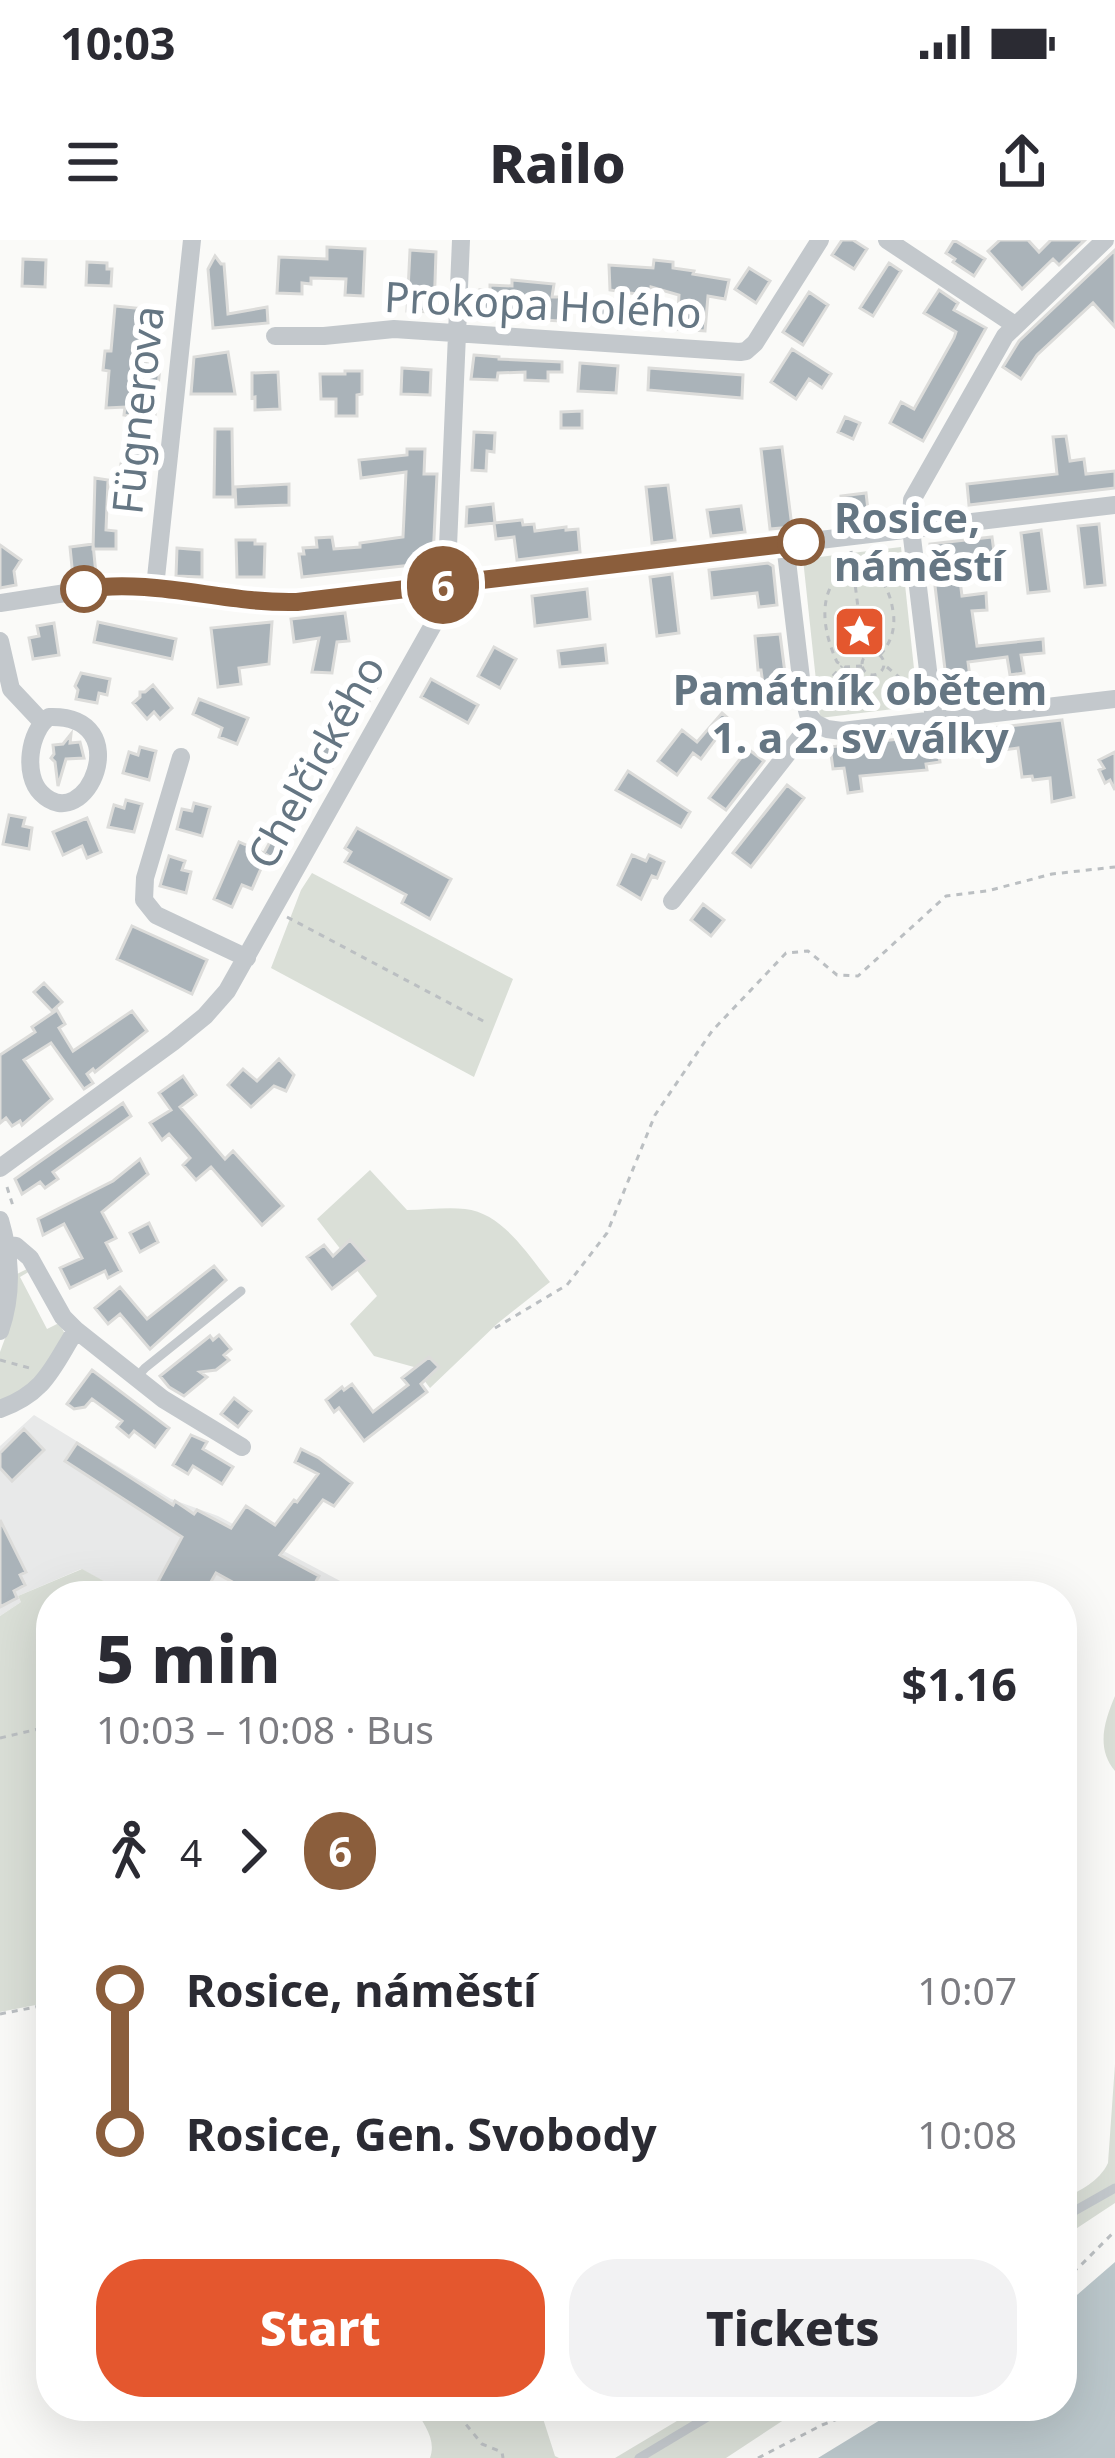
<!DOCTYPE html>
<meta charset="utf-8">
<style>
body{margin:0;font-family:"Noto Sans",sans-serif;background:#f2f2f3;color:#2b2b33;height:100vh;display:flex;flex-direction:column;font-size:45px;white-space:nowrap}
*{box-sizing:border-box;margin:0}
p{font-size:39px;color:#7c7c81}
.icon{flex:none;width:66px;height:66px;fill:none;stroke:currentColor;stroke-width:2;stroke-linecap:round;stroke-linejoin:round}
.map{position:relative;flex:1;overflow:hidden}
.drawer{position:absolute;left:36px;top:1341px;width:1041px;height:840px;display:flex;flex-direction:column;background:#fff;border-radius:48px;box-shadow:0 12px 48px #0002}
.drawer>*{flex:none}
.badge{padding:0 24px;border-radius:39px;font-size:42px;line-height:78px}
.map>.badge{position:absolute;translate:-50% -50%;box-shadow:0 0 0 6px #fff}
.legs{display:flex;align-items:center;gap:18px;height:132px;padding:0 60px;font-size:39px}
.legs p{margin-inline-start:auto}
.headline{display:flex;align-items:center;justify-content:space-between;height:204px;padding:0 60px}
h1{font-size:66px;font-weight:800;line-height:90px}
.cta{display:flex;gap:24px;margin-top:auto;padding:24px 60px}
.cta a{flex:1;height:138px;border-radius:48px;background:#e4572e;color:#fff;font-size:48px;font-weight:800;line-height:138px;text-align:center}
.cta a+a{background:#f2f2f3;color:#2b2b33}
ul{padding:0 60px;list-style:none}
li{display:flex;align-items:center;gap:42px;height:144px;font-size:45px}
li i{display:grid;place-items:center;width:18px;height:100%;margin:0 15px;background:currentColor}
li i::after{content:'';width:30px;height:30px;margin:-15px;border:9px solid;border-radius:50%;background:#fff}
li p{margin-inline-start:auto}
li:first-child i{background:linear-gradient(#0000 50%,currentColor 0)}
li:last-child i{background:linear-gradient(currentColor 50%,#0000 0)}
.status{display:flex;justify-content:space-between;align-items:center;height:84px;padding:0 60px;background:#fff;direction:ltr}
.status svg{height:33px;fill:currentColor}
header{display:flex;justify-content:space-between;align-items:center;height:156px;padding:0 60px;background:#fff;font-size:54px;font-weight:800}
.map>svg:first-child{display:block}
.built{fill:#e8e9e9}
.green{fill:#dadfd7}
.water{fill:#bbc7cb}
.building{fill:#aab3b9;stroke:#dcdcda;stroke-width:3}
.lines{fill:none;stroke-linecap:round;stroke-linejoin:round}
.path{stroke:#bbbfc2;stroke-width:3;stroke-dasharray:6 6;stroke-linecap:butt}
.lane{stroke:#c3c8cc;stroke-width:9}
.street{stroke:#c3c8cc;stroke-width:18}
.line-1-casing{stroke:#fff;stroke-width:27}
.line-1{stroke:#8b5e3c;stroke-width:18}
.stop-1-dot{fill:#fff;stroke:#8b5e3c;stroke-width:6}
.labels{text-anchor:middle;stroke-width:12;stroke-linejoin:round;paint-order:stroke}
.street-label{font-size:42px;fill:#657683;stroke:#fff}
.stop-label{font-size:42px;font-weight:bold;fill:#657683;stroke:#fff;text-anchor:start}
.poi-label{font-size:42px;font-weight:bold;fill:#657683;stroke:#fff}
</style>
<div class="status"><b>10:03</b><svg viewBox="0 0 49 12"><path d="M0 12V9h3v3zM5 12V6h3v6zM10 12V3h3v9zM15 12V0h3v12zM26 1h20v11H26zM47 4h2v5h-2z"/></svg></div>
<header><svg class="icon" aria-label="menu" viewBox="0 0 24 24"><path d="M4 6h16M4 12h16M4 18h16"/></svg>Railo<svg class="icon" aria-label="share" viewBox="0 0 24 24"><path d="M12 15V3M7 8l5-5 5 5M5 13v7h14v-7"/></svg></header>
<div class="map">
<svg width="1115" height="2218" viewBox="0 0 1115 2218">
<rect width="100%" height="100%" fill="#fafaf8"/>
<path class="built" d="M34,1175L171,1259L218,1276L344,1343L338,1356H131L81,1329L18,1356L21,1362L0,1376V1206Z"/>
<path class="green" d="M901,307L918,466L820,478L803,319Z
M312,633L513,739L474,837L271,728L301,650Z
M370,930L407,970C426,970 446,967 465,969C503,973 528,1015 550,1042L498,1083L430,1148L414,1127L374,1116L350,1084L377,1056L317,979Z
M27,1029L32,1030L20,1037L47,1089L59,1083L65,1094L50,1128L0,1165V1112L11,1082L17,1034Z
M82,1329L131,1356H51V1762L0,1772V1376L21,1362L18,1356Z
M1115,1456V1531C1096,1508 1104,1482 1115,1456Z
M1115,1824V1963L1062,1998V1960C1080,1950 1099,1942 1108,1923Z
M413,2166H539L555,2216L559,2218H430C437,2199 423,2183 413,2166Z
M702,2166H805L726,2218H615Z"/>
<path class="water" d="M1115,2022V2218H818L903,2166H1062V2068Z"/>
<path class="building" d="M842,0H853L867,9L854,29L832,15Z
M954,0L985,19L974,36L953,22L955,19L946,13Z
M1000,0H1028L1039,12L1051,0H1085L1059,25L1053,19L1022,49L988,11Z
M327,7L365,9L363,56L345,55L346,39L311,38V44L302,43V54L277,53L279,17L327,19Z
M410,10L436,12L434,72L407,71Z
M1115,10V87L1093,63L1037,115L1021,139L1003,127L1019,101Z
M215,16L221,24H224L228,74L267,67L268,83L213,88L208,29Z
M23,19L46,20L45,47L22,46Z
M654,20L673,22V28L694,31L693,34L729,40L725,59L708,56L705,91L677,89L679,55L651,47L650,56L610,50L609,25L653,28Z
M87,22L107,23V29H112L111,46L86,45Z
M889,23L901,31L873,76L860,68Z
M749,28L770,41L756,63L735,49Z
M512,40L554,44L552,57H561L559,81L531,79V75H480V50L490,51V45L512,46Z
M939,50L958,63L954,70L986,88L923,201L890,183L901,162L914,169L954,98L956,92L924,73Z
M809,52L828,65L803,105L783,92Z
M587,60L612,62L611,84L585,83Z
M115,66L165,71L164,85L149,84L146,122H151V126L160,127L155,175L146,174L143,200L151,201L147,242L119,239L121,224H125L130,176L124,175L125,167L106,168L109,131L103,130L105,111H111Z
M792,109L831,134L822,148L809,139L796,159L771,142Z
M228,112L235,154H191L194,117Z
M474,115L499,117V119L562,122V132H548V141L525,140V132L498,133L497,140L471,139Z
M580,123L618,126L616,153L578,151Z
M402,128L431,130L430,155L401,154Z
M649,128L743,135L742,158L648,150Z
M345,131H362V154L357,155V176H336V159H321L320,134H345Z
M278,132L280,169L255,170V157L252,158V133Z
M582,171V188H561V172Z
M845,177L860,183L853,199L838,192Z
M215,189H232L233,257H214Z
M474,192L495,193L494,212L487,211L486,231L472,230Z
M1066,196L1070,221L1084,219L1086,234L1115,231V248L969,265L967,244L1057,234L1053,197Z
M782,207L792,287L770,289L761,209Z
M407,209H425L424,234H437L433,319L430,323L302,337L299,314H304L303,308L317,307L316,298L332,297L334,309L360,307V303L403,297L406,232L361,238L359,220L407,215Z
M95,238L108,240L106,290L116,291V309H93Z
M289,244V265L236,267L235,247Z
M668,245L675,300L652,303L646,247Z
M866,253L869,278L844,281L841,256Z
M493,264L495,283L466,286L467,267Z
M741,266L745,292L711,296L707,270Z
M522,280L523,285L534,284L535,291L566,287V290L578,289L580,312L517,320L514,297L496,299L494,283Z
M1099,284L1105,345L1085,347L1078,286Z
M1041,290L1049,351L1028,353L1021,293Z
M992,297L994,312L957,317L962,356L986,353L987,370L972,371L977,406L1043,399L1044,413L1021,415L1024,433L1010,435L1007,417L968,422L973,460L949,463L930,304Z
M236,300H255V304H265L264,337H237Z
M93,304L96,334L73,337L70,307Z
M0,305L21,320L14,331L16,345L0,348Z
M177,308L202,310V337L176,336Z
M768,323L773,326L777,365L759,367L757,353L712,358L709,330Z
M672,334L679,393L657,396L650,337Z
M587,349L590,379L535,386L532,356Z
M345,373L349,401L337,402L332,433L312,432L319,398L294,402L291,379Z
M98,382L176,399L172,419L94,402Z
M272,382L269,424L239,428L241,444L218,447L211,388Z
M54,383L59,415L33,419L29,398L39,396L37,386Z
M780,394L786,441L763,444L761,430H758L755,396Z
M605,405L607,423L560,427L558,411Z
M494,407L516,419L500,448L478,436Z
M81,433L110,439L107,455L99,453L97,463L76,459L78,450L75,446Z
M359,434L378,445L328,535L308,525Z
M431,439L478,465L468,483L421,457Z
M153,445L172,468L160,479L154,472L147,479L133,463L140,457V452H145Z
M199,459L248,478L237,504L219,497L222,488L193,474Z
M722,473L730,480L701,519L693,513L677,535L658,521L682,490L697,502Z
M1062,480L1074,557L1052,562L1050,538L1033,540L1032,536L1022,537L1018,508L996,511L993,488Z
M71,494L70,503L80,502L84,518L66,519L58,546L55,522L51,518L54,514L53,505L63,504Z
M933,495L934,507H938L940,522L926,524L927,530L860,536L862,551L848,553L844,528L833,529L830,507Z
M140,507L156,511L149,540L123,533L129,512L138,515Z
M748,509L764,521L726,570L709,558Z
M1115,512V550L1110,540L1105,543L1099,530L1104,528L1099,520Z
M628,531L690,572L681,587L616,550Z
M787,545L804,558L751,627L733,613Z
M126,560L142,564L134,592L108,587L114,565L124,568Z
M194,563L210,567L202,596L177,589L182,569L192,571Z
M9,575L25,578L23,586L32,588L29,609L3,604Z
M87,578L101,612L87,618L82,606L63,615L53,592Z
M357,588L451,639L430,679L402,663L406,655L345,622L351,612L345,608Z
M271,600L285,607L277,621L267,615L252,649L242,645L232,667L214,659L239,602L264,613Z
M632,615L646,621L649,615L664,622L657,638L652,636L641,659L618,645Z
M169,616L185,621L182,630L191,632L186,653L160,646Z
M703,664L724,680L711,696L691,680Z
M132,686L207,720L192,754L117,719Z
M44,743L62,762L52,771L34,752Z
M57,770L65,784L59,788L73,811L132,771L147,791L95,832L93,829L87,834L93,843L84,849L51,803L24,820L52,859L22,885L20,881L12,886L6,878L0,883V815L35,792L32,787Z
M279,819L294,835L286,851L274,846L251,867L228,845L243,829L257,841Z
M183,836L196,855L180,867L225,919L233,911L283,966L262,985L211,927L196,940L183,925L190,918L169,894L162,900L150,883L171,870L159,853Z
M123,863L131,876L53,932L58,939L45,948L40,942L22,954L15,939Z
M140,919L148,934L102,972L116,998L106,1003L121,1031L108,1038L105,1031L70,1048L60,1028L82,1018L64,984L43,995L38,979L113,941Z
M149,983L158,1002L140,1012L130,993Z
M350,1000L368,1021L332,1049L307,1017L324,1005L333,1016Z
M214,1026L226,1040L150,1109L120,1074L108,1084L95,1068L120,1047L147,1079Z
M219,1095L231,1109L224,1115L229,1120L216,1130L200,1132L207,1137L184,1156L169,1147L160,1136L210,1096L213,1100Z
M429,1117L439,1127L421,1144L427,1152L364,1201L339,1168L334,1172L326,1160L342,1147L344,1150L352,1144L373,1172L408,1145L402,1138Z
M92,1130L169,1188L155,1207L134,1191L129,1197L117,1187L122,1181L92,1159L85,1167L74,1169L67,1164Z
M234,1158L251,1171L238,1187L221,1174Z
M24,1189L44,1210L12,1241L0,1228V1213Z
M191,1195L207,1202L203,1209L233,1227L222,1244L193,1226L188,1234L173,1225Z
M77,1203L173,1265L175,1261L194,1274L197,1270L231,1288L246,1266L275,1285L294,1260L297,1262L318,1234L295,1222L301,1209L319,1218L352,1243L334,1266L323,1260L280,1315L319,1336L308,1356H258L216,1333L203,1356H162L153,1351L182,1297L65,1221Z
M0,1280L26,1332L20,1335L25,1345L14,1351L17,1358L0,1367Z"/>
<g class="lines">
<path class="path" d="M851,311L860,384
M862 424a11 11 0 1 1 22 0a11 11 0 1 1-22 0Z
M862,426L845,427L837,422C793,326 882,295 893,371C896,388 891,403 880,415
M887,427L912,448
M822,441L832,437L842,426
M287,677L487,783
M7,947L13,966
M495,1088L567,1045L607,993L655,875L712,791L786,713L808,711L837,735L858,736L946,656L987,651L1052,634L1115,627
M0,1120L33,1129
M0,1498L51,1486
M0,1774L51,1764
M1062,2038L1078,2028L1115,1991
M451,2166L482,2204L502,2212L503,2218
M758,2218L822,2185L871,2166"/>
<path class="lane" d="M136,1138L145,1128L241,1051
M1062,1978L1115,1948
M639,2218L726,2166"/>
<path class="street" d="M887,0L1015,85
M275,96H324L394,89L740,112L746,111L755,103L820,0
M785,304L803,455L808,474L815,483
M155,347L192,0
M0,363L124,344L254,362H297L1115,265
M0,401L11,449L42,482
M49,477C139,474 86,599 41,553C23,535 29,491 49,477Z
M934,480L911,289L912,260L1005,96L1105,0
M815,483L827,489L842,491L1115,459
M181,517L145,638L144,660L156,675L247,718
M672,661L802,495L815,483
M0,928L173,802L205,776L227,751L442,369L447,330L461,0
M0,980C11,1017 13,1054 0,1091
M0,1004L16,1006L30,1018L63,1077L76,1090L163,1159L242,1207
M0,1169C46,1152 52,1128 76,1090"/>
</g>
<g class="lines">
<defs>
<path id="line-1" d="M84,349C156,338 225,364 297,362L801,302"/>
</defs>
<use href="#line-1" class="line-1-casing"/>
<use href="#line-1" class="line-1"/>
</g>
<defs>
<symbol id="sight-square" viewBox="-11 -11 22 22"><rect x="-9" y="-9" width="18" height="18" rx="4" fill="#e4572e" stroke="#fff"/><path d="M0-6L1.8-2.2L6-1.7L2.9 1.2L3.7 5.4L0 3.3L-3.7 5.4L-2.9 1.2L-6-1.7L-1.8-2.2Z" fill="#fff"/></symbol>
</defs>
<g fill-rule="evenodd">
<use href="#sight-square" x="830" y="362" width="59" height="59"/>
</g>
<g class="stop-1-dot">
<circle cx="801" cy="302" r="21"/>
<circle cx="84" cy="349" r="21"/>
</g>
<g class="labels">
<g class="street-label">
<text transform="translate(543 65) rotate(3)" y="15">Prokopa Holého</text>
<text transform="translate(138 170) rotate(-84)" y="15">Fügnerova</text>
<text transform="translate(316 522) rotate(-61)" y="15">Chelčického</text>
</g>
<g class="stop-label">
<text x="834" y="293">Rosice,<tspan x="834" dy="48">náměstí</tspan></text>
</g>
<g class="poi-label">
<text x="860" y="465">Památník obětem<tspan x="860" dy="48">1. a 2. sv války</tspan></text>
</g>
</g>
</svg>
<b class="badge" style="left:443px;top:345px;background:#8b5e3c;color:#fff">6</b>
<section class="drawer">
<div class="headline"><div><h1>5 min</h1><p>10:03 – 10:08 · Bus</p></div><b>$1.16</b></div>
<div class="legs"><svg class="icon" aria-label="walk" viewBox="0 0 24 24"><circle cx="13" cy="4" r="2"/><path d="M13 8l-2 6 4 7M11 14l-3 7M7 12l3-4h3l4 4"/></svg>4<svg class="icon" aria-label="forward" viewBox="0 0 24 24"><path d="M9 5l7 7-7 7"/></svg><b class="badge" style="background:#8b5e3c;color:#fff">6</b></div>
<ul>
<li><i style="color:#8b5e3c"></i><b>Rosice, náměstí</b><p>10:07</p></li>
<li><i style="color:#8b5e3c"></i><b>Rosice, Gen. Svobody</b><p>10:08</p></li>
</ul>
<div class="cta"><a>Start</a><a>Tickets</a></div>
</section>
</div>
